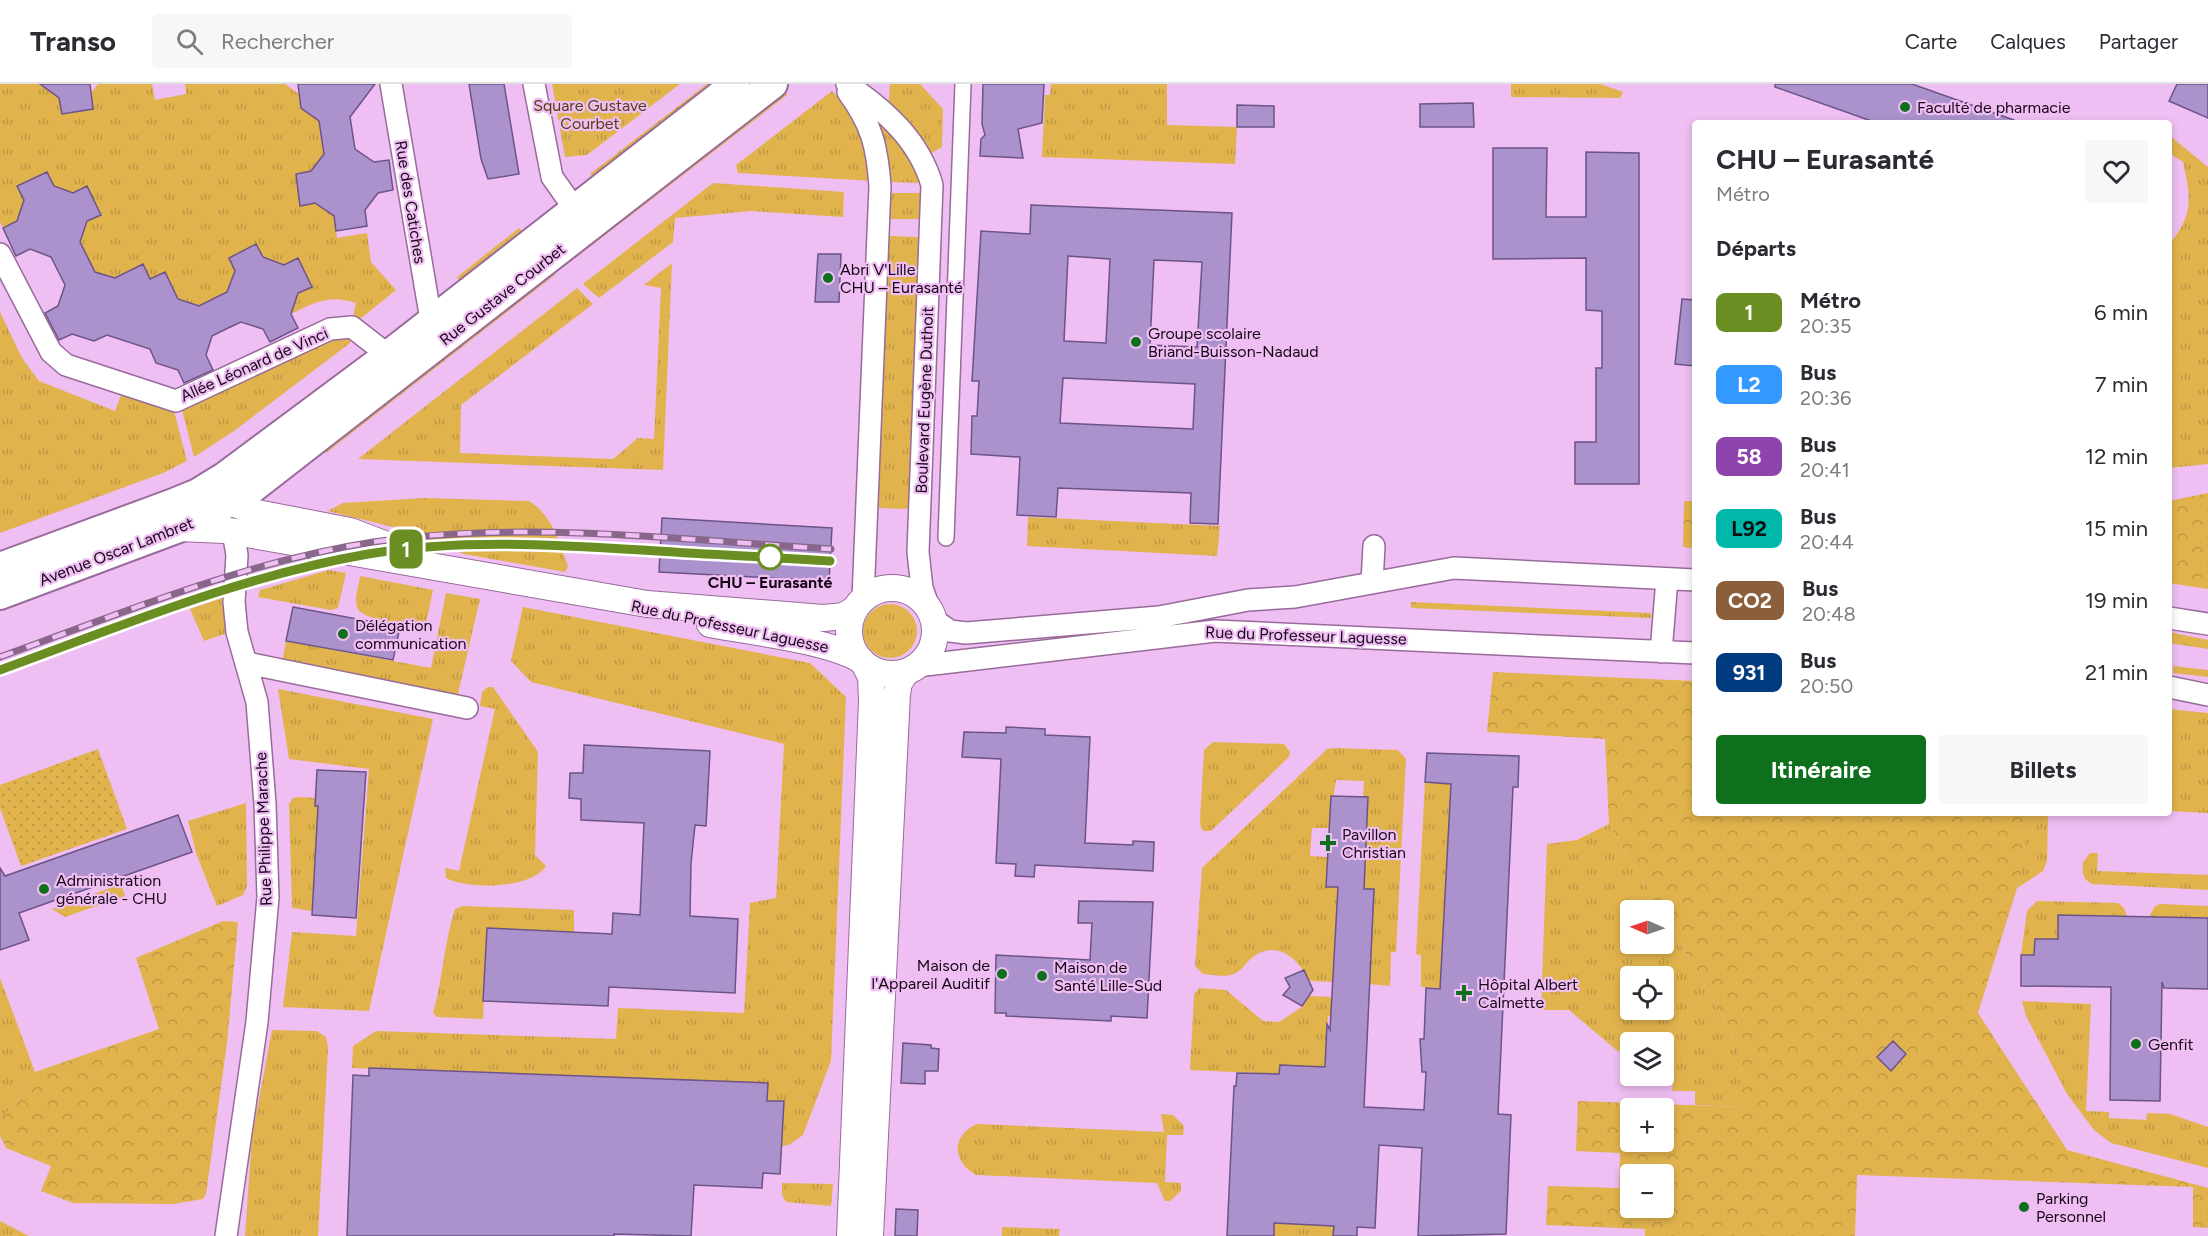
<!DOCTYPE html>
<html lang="fr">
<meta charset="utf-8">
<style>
body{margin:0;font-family:Figtree,sans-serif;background:#f7f7f7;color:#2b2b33;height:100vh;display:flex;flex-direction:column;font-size:22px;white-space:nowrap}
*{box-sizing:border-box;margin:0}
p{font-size:20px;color:#7c7c81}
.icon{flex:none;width:33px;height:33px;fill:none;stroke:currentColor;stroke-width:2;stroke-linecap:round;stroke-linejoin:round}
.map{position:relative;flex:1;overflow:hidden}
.side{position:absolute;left:1692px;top:36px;width:480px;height:696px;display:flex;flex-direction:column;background:#fff;border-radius:6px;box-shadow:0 3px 9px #0003}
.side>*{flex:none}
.badge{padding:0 12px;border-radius:9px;font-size:21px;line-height:39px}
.needle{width:39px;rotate:272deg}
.buttons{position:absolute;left:1620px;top:816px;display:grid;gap:12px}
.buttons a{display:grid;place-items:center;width:54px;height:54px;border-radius:6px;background:#fff;box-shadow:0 3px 9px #0003;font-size:30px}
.map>.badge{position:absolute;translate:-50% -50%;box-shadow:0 0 0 3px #fff}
h2{padding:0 24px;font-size:22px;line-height:54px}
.round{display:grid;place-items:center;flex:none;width:63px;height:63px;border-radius:6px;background:#f7f7f7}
.head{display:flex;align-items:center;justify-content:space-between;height:102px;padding:0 24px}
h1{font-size:28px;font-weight:700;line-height:45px}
.action{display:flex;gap:12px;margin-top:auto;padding:12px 24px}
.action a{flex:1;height:69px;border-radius:6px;background:#0e6f1c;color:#fff;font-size:24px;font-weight:700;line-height:69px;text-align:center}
.action a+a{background:#f7f7f7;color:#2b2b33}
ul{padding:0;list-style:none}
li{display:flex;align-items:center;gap:18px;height:72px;padding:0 24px}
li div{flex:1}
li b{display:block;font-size:22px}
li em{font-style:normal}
li .badge{min-width:66px;font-weight:700;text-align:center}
header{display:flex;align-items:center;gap:36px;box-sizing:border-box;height:84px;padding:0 30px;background:#fff;border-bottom:2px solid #e1e1e2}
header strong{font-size:28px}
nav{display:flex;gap:33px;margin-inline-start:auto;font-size:21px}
.search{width:420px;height:54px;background:#f7f7f7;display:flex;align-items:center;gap:15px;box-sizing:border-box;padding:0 21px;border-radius:6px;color:#7c7c81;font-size:22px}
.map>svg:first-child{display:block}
.grass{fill:url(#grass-tufts);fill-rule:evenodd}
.forest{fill:url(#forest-crowns);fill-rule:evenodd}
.garden{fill:url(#garden-dots)}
.building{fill:#ab92cc;stroke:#6c5388;stroke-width:1.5;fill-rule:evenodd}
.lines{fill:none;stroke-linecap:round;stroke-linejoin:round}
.pedestrian-casing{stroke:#986b9b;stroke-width:18}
.minor-casing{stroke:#986b9b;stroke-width:24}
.tertiary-casing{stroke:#986b9b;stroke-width:28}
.secondary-casing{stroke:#986b9b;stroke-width:32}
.pedestrian{stroke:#fff;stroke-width:15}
.minor{stroke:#fff;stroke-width:21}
.tertiary{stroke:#fff;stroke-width:26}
.secondary{stroke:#fff;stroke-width:28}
.rail-casing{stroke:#88678b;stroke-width:7}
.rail{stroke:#efbef2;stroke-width:4.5;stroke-dasharray:14;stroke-linecap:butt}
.line-casing{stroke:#fff;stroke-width:14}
.line{stroke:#6b8e23;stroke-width:9}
.poi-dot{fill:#0e6f1c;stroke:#efbef2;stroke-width:2}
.stop-dot{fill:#fff;stroke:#6b8e23;stroke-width:3}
.labels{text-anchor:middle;stroke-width:4.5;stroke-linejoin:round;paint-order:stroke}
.park-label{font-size:16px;fill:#533f11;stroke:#efbef2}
.poi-label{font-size:16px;fill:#160618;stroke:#efbef2;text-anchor:start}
.street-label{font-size:16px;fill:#160618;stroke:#efbef2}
.stop-label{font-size:16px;font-weight:bold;fill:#160618;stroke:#efbef2}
</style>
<header>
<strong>Transo</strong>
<div class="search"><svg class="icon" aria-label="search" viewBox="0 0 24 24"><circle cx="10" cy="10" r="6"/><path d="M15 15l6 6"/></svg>Rechercher</div>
<nav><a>Carte</a><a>Calques</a><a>Partager</a></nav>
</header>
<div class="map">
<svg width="2208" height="1152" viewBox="0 0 2208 1152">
<defs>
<pattern id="grass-tufts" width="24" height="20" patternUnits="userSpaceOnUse" patternTransform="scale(1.5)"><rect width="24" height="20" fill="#e1b34d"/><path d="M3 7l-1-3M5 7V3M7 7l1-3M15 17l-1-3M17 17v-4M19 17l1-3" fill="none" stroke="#c09842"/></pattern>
<pattern id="forest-crowns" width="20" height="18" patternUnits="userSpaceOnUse" patternTransform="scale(1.5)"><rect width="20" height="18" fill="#e1b34d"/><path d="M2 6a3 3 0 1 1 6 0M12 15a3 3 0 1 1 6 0" fill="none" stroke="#c09842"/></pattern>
<pattern id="garden-dots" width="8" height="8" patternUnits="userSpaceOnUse" patternTransform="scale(1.5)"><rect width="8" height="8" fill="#e1b34d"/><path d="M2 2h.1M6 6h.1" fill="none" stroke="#c09842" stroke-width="1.8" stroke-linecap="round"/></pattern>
</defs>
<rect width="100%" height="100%" fill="#efbef2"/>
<path class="grass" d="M0,0H42L59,14L62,30L93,25L91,9L98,0H152L155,16L186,10L185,0H285L299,10L301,24L319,37L324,70L311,87L296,90L300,121L315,119L334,132L337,154L367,149L371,178L396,206L359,236L353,233L356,219C330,210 315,218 291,230L298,209L311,203L298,174L284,181L263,173L256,160L229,174L235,187L227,208L199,222L178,215L165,188L150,195L143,181L115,194L95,188L80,158L87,137L101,131L87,102L73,109L54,102L46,88L17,102L24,116L17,137L3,144L0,138Z
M552,0H680L587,71L565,73Z
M707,0H717L595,95L590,90Z
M890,0H920L943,25L942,63L930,70L888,26Z
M1051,0H1167V41L1237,43L1235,80L1042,73L1045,11H1050Z
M1511,0H1600L1623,8L1620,14L1511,13Z
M785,5L787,11L565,182L561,178Z
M832,7C860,36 867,58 874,97L738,89L736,81Z
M876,35L900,55L923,99L886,98Z
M2169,51L2208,83V380L2169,384V160C2194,131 2191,114 2183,78L2169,69Z
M713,99L844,108L843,133L751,127L675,134L673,158L599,214L583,200Z
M886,109H924V132L920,135H889Z
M519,144L524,150L461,199L457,193Z
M890,152L918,153L923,158L912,422L905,425L877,424L883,160Z
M672,179L663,386L358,375L577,204L593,220L461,321L460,369L613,375L638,354L654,355L661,204L644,201Z
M551,185L556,190L326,369L322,364Z
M0,228L22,274L39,297L115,327L121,311L174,327L187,377L163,389L0,449Z
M345,253L350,254V259L234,347L194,373L182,326L335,254Z
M425,414L529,417C553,432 558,457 568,482L565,488L464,470L401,445L328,427L343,419Z
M1028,433L1220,442L1217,472L1027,462Z
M329,486L346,489L338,524L331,526L258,513L260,506Z
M360,492L433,506L425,545C411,542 365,537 358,525C353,516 359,502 360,492Z
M446,509L480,515L457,614L282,580L286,557L431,584Z
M224,513L227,549L204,557L190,525Z
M1411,518L1651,529V534L1411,524Z
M863 547a27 27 0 1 1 54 0a27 27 0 1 1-54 0Z
M523,523L810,579L846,613L831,977L803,1051L789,1061L781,1062L783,1017H767V999L352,984L353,962L376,947L616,955L618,924L744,929L750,819L776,814L784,660L531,598L511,577Z
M2169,548L2208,556V565L2169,559Z
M2173,582L2208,586V593L2173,589Z
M488,603H493L538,668L535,771L546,782C532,805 468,806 446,794L445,784L459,787L495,625L480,622L482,608Z
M278,605L433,635L369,927L283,923L292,848L356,852L369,685L289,675Z
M2169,625L2208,629V729L2169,727Z
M1213,658L1284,660L1290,668L1289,673L1211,747H1204L1201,744L1200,736L1204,666Z
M1335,664L1398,666L1406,675L1396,868H1391L1390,902L1369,900L1374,806L1364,805L1368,714L1363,713L1364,697L1336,696L1329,744H1312L1310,772L1328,773L1326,803H1338L1336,898L1309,897C1299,875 1277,855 1253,873C1247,877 1243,885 1236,889C1226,894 1214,891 1203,890L1195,882L1202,784L1327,665Z
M1425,698L1451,700L1440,904L1421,903V871L1416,870Z
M299,713L315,714V722H318L312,827L292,824L289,720L293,714Z
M246,719L247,802L243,811L217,822L197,772L188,737Z
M2028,729H2048L2047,777L2043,787L2017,804Z
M1609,740L1660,826H1630V860H1664V832L1728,941L1741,976L1740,1023L1695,1021V1007H1672L1674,990L1664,989V958H1630V973L1615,965L1569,926H1541L1547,760L1577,756ZM1630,892H1664V926H1630Z
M2090,769H2098L2097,787L2208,791V806L2092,800C2082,794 2082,789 2083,778Z
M121,800L125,812L65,833L52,825Z
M2037,817L2118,819L2124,824L2127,832L2059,831L2058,855H2035L2034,871H2021L2027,827Z
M2161,820L2208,822V834L2149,833L2155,822Z
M463,822L574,826V848L487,845L483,935L437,933L433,929C443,895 444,858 455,825Z
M0,894L35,988L14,1022L0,1034Z
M1199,904L1226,906L1263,937L1279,938L1302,923L1309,912L1335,913L1334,932H1328L1327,949L1332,983L1279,990L1190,986L1194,911Z
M2022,917L2091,920L2086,1027L2109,1028V1034L2146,1036L2147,1029L2170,1030L2208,1043V1084L2111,1059L2094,1046L2067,1010L2026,932Z
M272,946L317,947L326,953L328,964L318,1152H245L252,1053Z
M1161,1030L1173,1031L1184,1042L1183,1051H1167L1165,1098L1181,1099V1107L1170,1117H1165L1157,1099L976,1091C953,1078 950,1052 977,1040L1164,1048Z
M782,1099L833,1100L831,1122L786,1118L782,1111Z
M0,1137L29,1152H0Z
M1274,1139L1334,1142L1333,1152H1274Z
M1002,1143L1060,1145L1059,1152H1002Z"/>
<path class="forest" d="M2208,409V505L2169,499V417Z
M1684,417H1695V464L1683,463Z
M1493,588L1695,597V729H2028L2017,804L1978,929L2067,1066L2208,1104V1144L2193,1143V1103L1857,1091L1855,1152H1645V1145L1546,1141L1548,1102L1619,1104L1620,1069L1576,1067L1578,1017L1739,1023L1741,976L1728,941L1664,832V826H1660L1609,740L1605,655L1487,648ZM1630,1024H1664V1058H1630ZM1630,1090H1664V1124H1630Z
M223,837L238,838L227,959L206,1110L203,1115L173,1120L73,1119L41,1107L51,1082L6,1064L0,1052V1034L14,1022L35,988L159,945L136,874Z"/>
<path class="garden" d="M98,665L127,745L21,782L0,724V701Z"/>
<path class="building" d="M40,0H90L93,25L62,30L59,14Z
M298,0H375L350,33L355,65L374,78L389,76L393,106L378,109L365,126L367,142L336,147L334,132L315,119L300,122L296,90L311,87L324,70L319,37L301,24Z
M469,0H504L519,90L488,95L481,75Z
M983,0H1044L1042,39L1018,45L1023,74L980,72L981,55L985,51L982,40Z
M1775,0H1912L2014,36V39H1877L1775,3Z
M2177,0H2208V34L2169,17Z
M1473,19L1474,43H1420V20Z
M1237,21L1274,22V43H1237Z
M1493,64H1547L1546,133H1586V68L1639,69V400H1575V358H1596V284H1602V227L1586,226V174L1493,175Z
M47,88L54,102L73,109L87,102L101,131L87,137L80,158L95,188L115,194L143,180L150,195L165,188L178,215L199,222L227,208L235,187L229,174L256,160L263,173L284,181L298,174L312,203L298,209L291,230L298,244L270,258L263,245L241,238L226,245L212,252L206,271L213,286L184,299L178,286L156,279L150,265L107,251L94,257L72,250L59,256L45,229L58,222L65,201L51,173L30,165L16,172L3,144L17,137L24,116L17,102Z
M1031,121L1232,129L1218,440L1190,439L1191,409L1058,404L1056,433L1017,431L1020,373L971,370L972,332H977L979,297H972L981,147L1030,150ZM1068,172L1110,175L1106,259L1064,257ZM1154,176L1202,178L1197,263L1150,261ZM1063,294L1195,300L1193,345L1060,339Z
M818,170H841L839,218H815Z
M1682,215L1695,216V282L1675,280Z
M662,434L832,444L829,497L659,488Z
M293,523L400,543L393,576L286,557Z
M1006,643L1045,645V651L1090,653L1085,759L1133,761V757L1154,758L1153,787L1035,781L1034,793L1015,792L1016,780L996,779L1001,675L962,673L964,648L1006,649Z
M584,661L710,667L706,742L695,741L691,779L690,832L738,835L735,909L609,903L608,922L483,917L487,844L612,850L613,829L640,831L644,739L581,736V715L569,714L570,689H583Z
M1427,669L1519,672L1518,703H1513L1498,1030L1511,1031L1506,1150L1418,1152L1422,1064L1379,1061L1375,1144L1357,1143V1152H1333L1334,1142L1274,1139V1152H1227L1234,1002H1236L1237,989L1279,990L1280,981L1325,983L1327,940L1330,946L1338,803H1326L1331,712L1368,713L1364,805H1374L1364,1023L1424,1026L1426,988H1422L1420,955H1424L1426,904L1440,905L1451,700L1425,698Z
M317,686L366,688L356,834L312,831L318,722H315Z
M178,731L192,768L19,829L29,856L0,866V784L5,792Z
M1079,817L1153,818L1147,934L1111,932V937L1006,932V929H995L996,871L1090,876L1092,839H1078Z
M2058,831L2208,834V905L2164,904L2162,898L2160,1017L2110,1016L2111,903L2021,902V871H2034L2035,855H2058Z
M1304,886L1313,906L1302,922L1283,911L1290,903L1285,894Z
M1893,957L1906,970L1891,987L1877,973Z
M903,959L931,961V964L939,965L938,987H925V1000L901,999Z
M369,984L768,999L767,1017H784L780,1090L763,1089L762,1104L694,1101L691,1152L614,1150V1152H347L353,991L369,992Z
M896,1125L918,1126L917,1152H895Z"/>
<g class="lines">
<defs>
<path id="pedestrian" d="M946,454L963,0"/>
<path id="minor" d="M391,0L431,236
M534,0L552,93L574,124
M847,0C885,26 919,56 932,101L918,468L922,504L928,521
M848,8C872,41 877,62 880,102L863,515
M0,170L51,268L66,281L176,317L330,245L352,243L388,271
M1372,498L1374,462
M2169,534L2208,540
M934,536L950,547L966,549L1159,533L1248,516L1295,513L1454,484L1695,496
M1661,568L1667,495
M247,579L467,624
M917,582L1215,547L1695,569
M2169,603L2208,611
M226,1152L257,938L268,813L265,720L257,618L237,548L234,518L237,471L233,448"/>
<path id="tertiary" d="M216,412L257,429L350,447L410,470
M179,444L224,446L647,520L823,534L844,532L855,525
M849 547a43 43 0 1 1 86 0a43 43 0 1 1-86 0Z
M710,540C751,548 828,556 861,576
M850,1152L872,617L871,593L865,581
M870,1152L897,610L899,599L906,588"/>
<path id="secondary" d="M0,483L171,420L198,409L224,393L388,271L735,0
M0,511L179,444L244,411L773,0"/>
</defs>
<use href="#pedestrian" class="pedestrian-casing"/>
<use href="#minor" class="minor-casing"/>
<use href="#tertiary" class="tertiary-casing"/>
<use href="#secondary" class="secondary-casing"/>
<use href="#pedestrian" class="pedestrian"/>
<use href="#minor" class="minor"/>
<use href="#tertiary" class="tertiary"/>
<use href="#secondary" class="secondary"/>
<defs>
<path id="rail" d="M0,573C122,529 244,478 373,458C523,436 679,456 831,465
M0,586C120,542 241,491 368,470C461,455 555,461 649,466C709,470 769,473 830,477"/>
</defs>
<use href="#rail" class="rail-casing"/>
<use href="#rail" class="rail"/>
</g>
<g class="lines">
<defs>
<path id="line" d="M0,586C121,542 241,492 368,470C464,454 561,461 658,467C715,471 773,473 830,477"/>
</defs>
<use href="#line" class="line-casing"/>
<use href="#line" class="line"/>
</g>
<g class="poi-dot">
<circle cx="1905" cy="23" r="6"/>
<circle cx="828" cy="194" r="6"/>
<circle cx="1136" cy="258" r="6"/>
<circle cx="343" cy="550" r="6"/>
<path d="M1325 750h6v6h6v6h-6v6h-6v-6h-6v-6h6z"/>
<circle cx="44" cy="805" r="6"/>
<circle cx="1002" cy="890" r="6"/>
<circle cx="1042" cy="892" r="6"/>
<path d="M1461 900h6v6h6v6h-6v6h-6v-6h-6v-6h6z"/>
<circle cx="2136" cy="960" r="6"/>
<circle cx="2024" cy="1123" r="6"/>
</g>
<circle class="stop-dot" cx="770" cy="473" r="12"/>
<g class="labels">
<g class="park-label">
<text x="590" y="27">Square Gustave<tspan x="590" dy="18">Courbet</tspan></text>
</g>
<g class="poi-label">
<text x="1917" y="29">Faculté de pharmacie</text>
<text x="840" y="191">Abri V'Lille<tspan x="840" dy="18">CHU – Eurasanté</tspan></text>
<text x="1148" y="255">Groupe scolaire<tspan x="1148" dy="18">Briand-Buisson-Nadaud</tspan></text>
<text x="355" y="547">Délégation<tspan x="355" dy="18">communication</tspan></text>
<text x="1342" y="756">Pavillon<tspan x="1342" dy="18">Christian</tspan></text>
<text x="56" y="802">Administration<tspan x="56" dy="18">générale - CHU</tspan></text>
<text x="990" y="887" text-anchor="end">Maison de<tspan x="990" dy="18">l'Appareil Auditif</tspan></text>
<text x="1054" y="889">Maison de<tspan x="1054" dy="18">Santé Lille-Sud</tspan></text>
<text x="1478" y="906">Hôpital Albert<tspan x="1478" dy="18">Calmette</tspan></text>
<text x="2148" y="966">Genfit</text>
<text x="2036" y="1120">Parking<tspan x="2036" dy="18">Personnel</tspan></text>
</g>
<g class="street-label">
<text transform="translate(411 118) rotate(81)" y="6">Rue des Catiches</text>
<text transform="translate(502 210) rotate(-38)" y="6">Rue Gustave Courbet</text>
<text transform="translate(254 280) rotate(-24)" y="6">Allée Léonard de Vinci</text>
<text transform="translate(924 316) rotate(-88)" y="6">Boulevard Eugène Duthoit</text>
<text transform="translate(116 467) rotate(-21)" y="6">Avenue Oscar Lambret</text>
<text transform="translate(730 542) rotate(12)" y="6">Rue du Professeur Laguesse</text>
<text transform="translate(1306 551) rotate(2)" y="6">Rue du Professeur Laguesse</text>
<text transform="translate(263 745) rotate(-92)" y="6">Rue Philippe Marache</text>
</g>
<g class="stop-label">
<text x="770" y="504">CHU – Eurasanté</text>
</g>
</g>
</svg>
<div class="buttons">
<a><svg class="needle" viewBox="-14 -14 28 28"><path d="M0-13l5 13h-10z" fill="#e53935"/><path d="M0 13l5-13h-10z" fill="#7c7c81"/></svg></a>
<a><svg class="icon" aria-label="locate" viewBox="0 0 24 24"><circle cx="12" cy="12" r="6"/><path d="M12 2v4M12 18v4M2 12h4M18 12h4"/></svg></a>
<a><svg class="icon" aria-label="layers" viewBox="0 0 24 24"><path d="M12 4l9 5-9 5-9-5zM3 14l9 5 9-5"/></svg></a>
<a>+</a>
<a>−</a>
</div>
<b class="badge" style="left:406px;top:465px;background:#6b8e23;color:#fff">1</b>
<section class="side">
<div class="head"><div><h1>CHU – Eurasanté</h1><p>Métro</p></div><a class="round"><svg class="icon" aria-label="heart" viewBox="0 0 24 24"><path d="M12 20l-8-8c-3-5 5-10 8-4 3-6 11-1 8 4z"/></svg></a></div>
<h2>Départs</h2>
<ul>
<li><span class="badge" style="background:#6b8e23;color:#fff">1</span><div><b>Métro</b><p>20:35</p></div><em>6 min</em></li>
<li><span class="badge" style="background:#39f;color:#fff">L2</span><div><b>Bus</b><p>20:36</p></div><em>7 min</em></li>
<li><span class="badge" style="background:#8e44ad;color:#fff">58</span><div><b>Bus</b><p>20:41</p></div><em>12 min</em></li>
<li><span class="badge" style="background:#00b8aa;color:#111">L92</span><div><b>Bus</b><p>20:44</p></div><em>15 min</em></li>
<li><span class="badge" style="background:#8b5e3c;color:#fff">CO2</span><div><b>Bus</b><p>20:48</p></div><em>19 min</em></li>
<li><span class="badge" style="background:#003b80;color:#fff">931</span><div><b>Bus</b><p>20:50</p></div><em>21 min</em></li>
</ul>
<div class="action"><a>Itinéraire</a><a>Billets</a></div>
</section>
</div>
